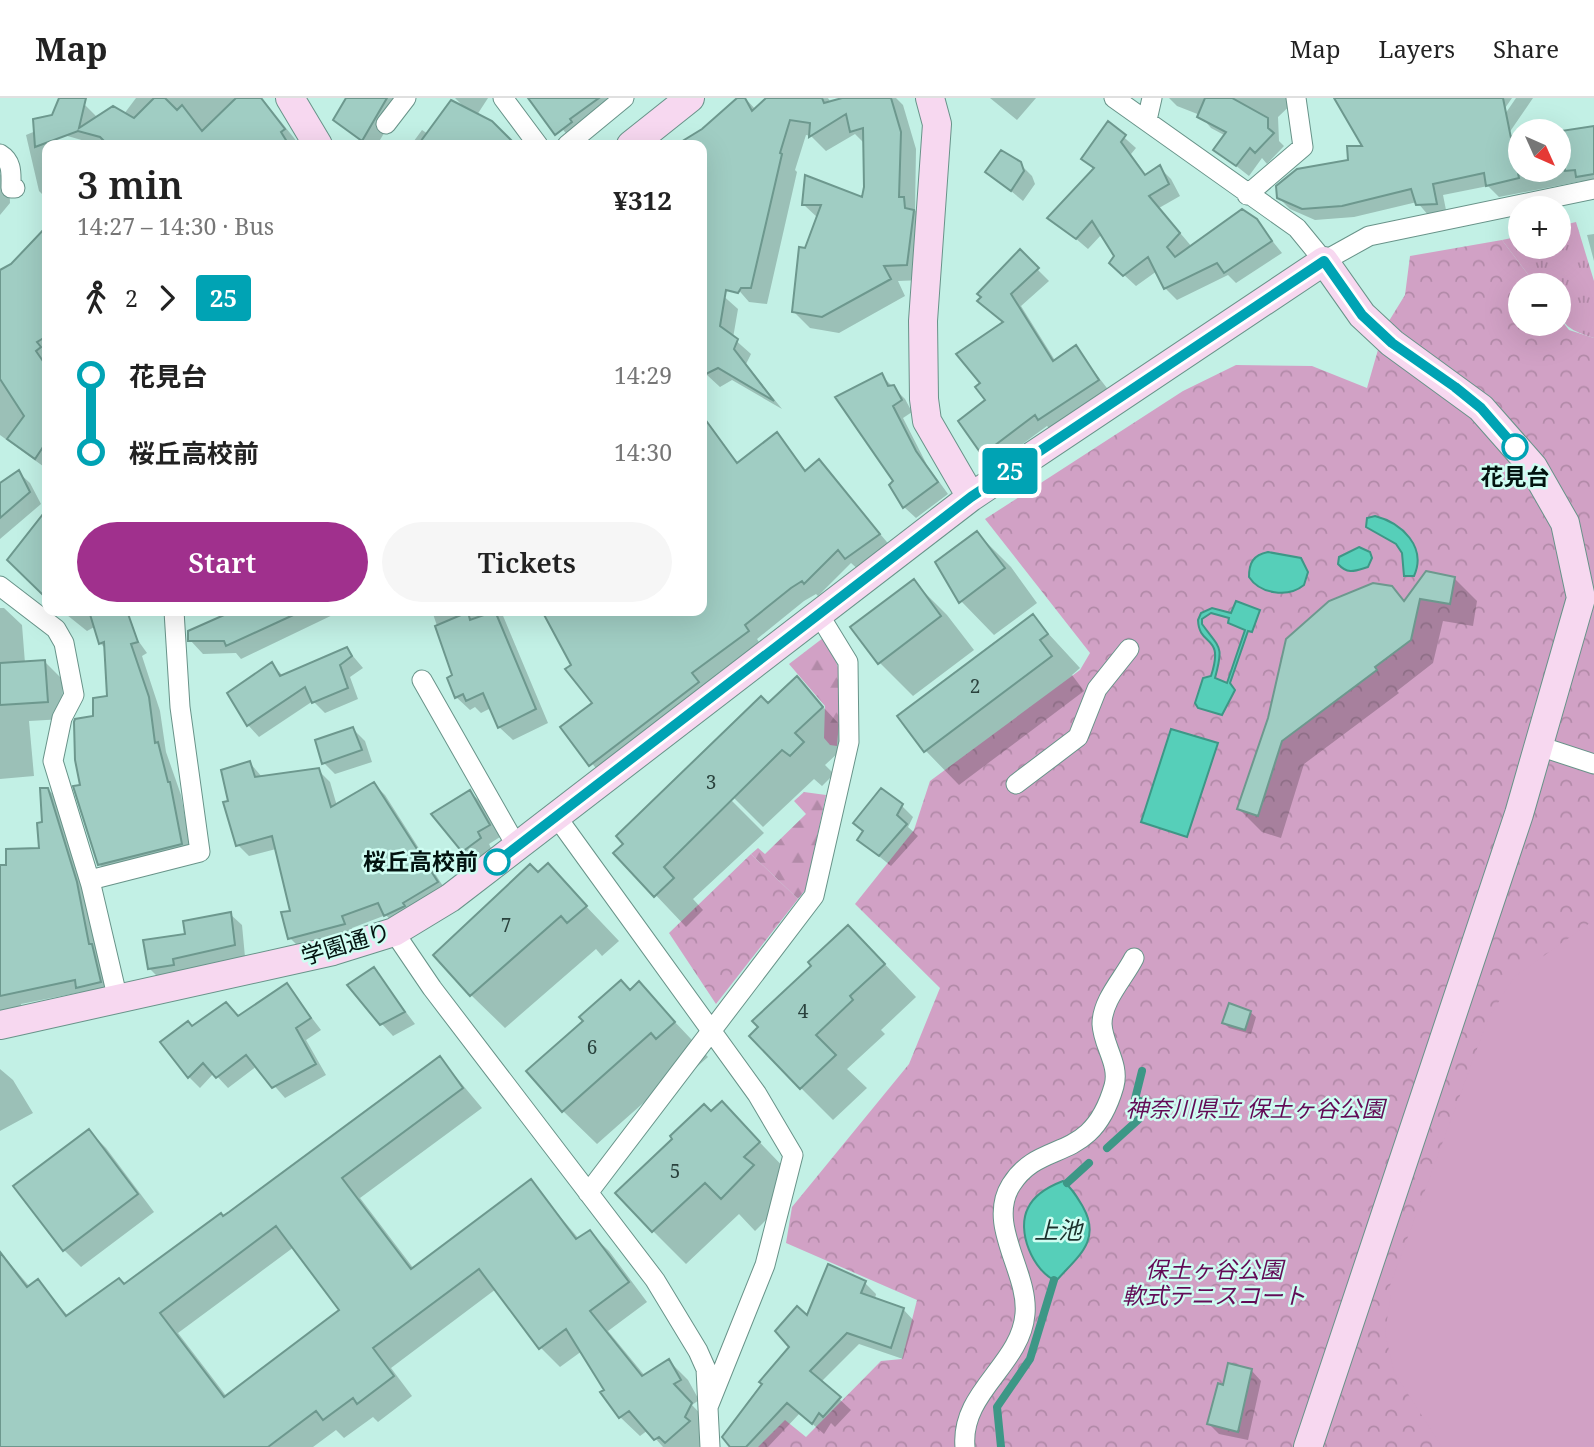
<!DOCTYPE html>
<meta charset="utf-8">
<style>
body{margin:0;font-family:"Noto Serif","Noto Sans JP",serif;background:#f6f6f6;color:#222;height:100vh;display:flex;flex-direction:column;font-size:26px;white-space:nowrap}
*{box-sizing:border-box;margin:0}
p{font-size:23px;color:#767676}
.icon{flex:none;width:38px;height:38px;fill:none;stroke:currentColor;stroke-width:2;stroke-linecap:round;stroke-linejoin:round}
.map{position:relative;flex:1;overflow:hidden}
.side{position:absolute;left:42px;top:42px;width:665px;height:476px;display:flex;flex-direction:column;background:#fff;border-radius:14px;box-shadow:0 7px 28px #0002}
.side>*{flex:none}
.badge{padding:0 14px;border-radius:5px;font-size:24px;line-height:46px}
.needle{width:46px;rotate:135deg}
.fabs{position:absolute;left:1508px;top:21px;display:grid;gap:14px}
.fabs a{display:grid;place-items:center;width:63px;height:63px;border-radius:50%;background:#fff;box-shadow:0 7px 28px #0002;font-size:35px}
.map>.badge{position:absolute;translate:-50% -50%;box-shadow:0 0 0 4px #fff}
.legs{display:flex;align-items:center;gap:10px;height:77px;padding:0 35px;font-size:23px}
.legs p{margin-inline-start:auto}
.head{display:flex;align-items:center;justify-content:space-between;height:119px;padding:0 35px}
h1{font-size:38px;font-weight:600;line-height:52px}
.primary-button{display:flex;gap:14px;margin-top:auto;padding:14px 35px}
.primary-button a{flex:1;height:80px;border-radius:42px;background:#a0308d;color:#fff;font-size:28px;font-weight:600;line-height:80px;text-align:center}
.primary-button a+a{background:#f6f6f6;color:#222}
ul{padding:0 35px;list-style:none}
li{display:flex;align-items:center;gap:24px;height:77px;font-size:26px}
li i{display:grid;place-items:center;width:10px;height:100%;margin:0 9px;background:currentColor}
li i::after{content:'';width:18px;height:18px;margin:-9px;border:5px solid;border-radius:50%;background:#fff}
li p{margin-inline-start:auto}
li:first-child i{background:linear-gradient(#0000 50%,currentColor 0)}
li:last-child i{background:linear-gradient(currentColor 50%,#0000 0)}
header{display:flex;align-items:center;gap:42px;box-sizing:border-box;height:98px;padding:0 35px;background:#fff;border-bottom:2px solid #e0e0e0}
header strong{font-size:33px}
nav{display:flex;gap:38px;margin-inline-start:auto;font-size:24px}
.map>svg:first-child{display:block}
.grass{fill:url(#grass-tufts)}
.forest{fill:url(#forest-firs)}
.park{fill:url(#park-crowns)}
.pitch{fill:#d1a1c5}
.water{fill:#56cfb9;stroke:#3d9786;stroke-width:2;fill-rule:evenodd}
.shadow{fill:#0003;fill-rule:evenodd}
.lines{fill:none;stroke-linecap:round;stroke-linejoin:round}
.stream{stroke:#3d9786;stroke-width:8}
.building{fill:#a0cdc3;stroke:#6d988e;stroke-width:2;fill-rule:evenodd}
.street-casing{stroke:#689389;stroke-width:21}
.secondary-casing{stroke:#689389;stroke-width:30}
.street{stroke:#fff;stroke-width:19}
.secondary{stroke:#f7d8f0;stroke-width:28}
.line-1-casing{stroke:#fff;stroke-width:16}
.line-1{stroke:#00a3b4;stroke-width:10}
.stop-1-dot{fill:#fff;stroke:#00a3b4;stroke-width:3.5}
.labels{text-anchor:middle;stroke-width:5;stroke-linejoin:round;paint-order:stroke}
.number-label{font-size:19px;fill:#2a423d}
.stop-label{font-size:23px;font-weight:bold;fill:#031310;stroke:#cffdf2}
.street-label{font-size:23px;fill:#031310;stroke:#cffdf2}
.park-label{font-size:23px;font-style:italic;fill:#630b56;stroke:#cffdf2}
.water-label{font-size:24px;font-style:italic;fill:#1b302c;stroke:#cffdf2}
</style>
<header>
<strong>Map</strong>
<nav><a>Map</a><a>Layers</a><a>Share</a></nav>
</header>
<div class="map">
<svg width="1594" height="1349" viewBox="0 0 1594 1349">
<defs>
<pattern id="grass-tufts" width="24" height="20" patternUnits="userSpaceOnUse" patternTransform="scale(1.75)"><rect width="24" height="20" fill="#d1a1c5"/><path d="M3 7l-1-3M5 7V3M7 7l1-3M15 17l-1-3M17 17v-4M19 17l1-3" fill="none" stroke="#b28aa8"/></pattern>
<pattern id="forest-firs" width="22" height="20" patternUnits="userSpaceOnUse" patternTransform="scale(1.75)"><rect width="22" height="20" fill="#d1a1c5"/><path d="M5 1l3.5 6h-7zM16 11l3.5 6h-7z" fill="#b28aa8"/></pattern>
<pattern id="park-crowns" width="20" height="18" patternUnits="userSpaceOnUse" patternTransform="scale(1.75)"><rect width="20" height="18" fill="#d1a1c5"/><path d="M2 6a3 3 0 1 1 6 0M12 15a3 3 0 1 1 6 0" fill="none" stroke="#b28aa8"/></pattern>
</defs>
<rect width="100%" height="100%" fill="#c2f0e5"/>
<path class="grass" d="M1576,124L1594,183V240C1559,229 1559,223 1559,187H1536L1502,142L1521,138V149H1559V128Z"/>
<path class="forest" d="M823,540C850,576 840,606 837,648L830,647L824,640L825,608L789,566Z
M804,694L826,697L806,791L798,801L751,756L758,750L765,756L806,716L794,703Z"/>
<path class="park" d="M1502,142L1536,187H1521V226H1559V219L1569,232L1594,240V1349H758L785,1322L806,1339L881,1263L902,1261L917,1202L786,1145L792,1109L909,966L940,890L855,806L914,732L930,683L1080,572L1090,555L985,421L1183,293L1236,267L1312,268L1367,290L1384,231L1405,197L1410,158Z
M751,756L798,801L716,906L669,835Z"/>
<path class="pitch" d="M1594,822V1349H1442L1394,1274L1385,1235L1391,1196L1388,1193L1488,921L1514,879Z"/>
<path class="water" d="M1375,418C1402,425 1427,449 1414,478H1404L1402,455L1396,446L1366,429L1367,420Z
M1359,449L1370,454L1372,460L1368,469C1355,473 1348,477 1338,466L1339,459Z
M1268,454L1301,460L1308,474L1304,487C1288,500 1260,496 1249,479C1249,465 1253,457 1268,454Z
M1236,503L1260,512L1252,534L1248,533L1230,585L1235,592L1222,617L1198,610L1195,605L1203,580L1211,578C1225,535 1199,550 1198,522L1201,515L1212,510L1231,515ZM1211,515L1229,520L1228,525L1245,532L1227,585L1215,580C1224,547 1220,551 1202,526V521Z
M1171,631L1218,645L1187,739L1141,724Z
M1063,1083C1072,1090 1077,1099 1083,1109C1102,1143 1077,1159 1056,1183C1033,1173 1016,1133 1028,1110C1034,1097 1050,1088 1063,1083Z"/>
<path class="shadow" d="M136,0H262L298,45L99,47L64,37L84,6L98,20L124,16Z
M351,0H405L377,47H366L336,21Z
M455,0H488L477,17L491,24L514,47H411L422,32L428,36L468,13Z
M536,0H626L570,40Z
M740,0H745L756,12L769,0H828L831,5L850,0H896L903,7L916,51L915,112L919,117L923,182L898,183L905,198L839,235L810,230L794,214L806,152L818,120L804,107L864,101L865,46L855,36L826,53L811,38L806,37L795,72L797,74L767,206L749,204L702,150V47H676L700,34Z
M990,0H1036L1017,22Z
M1169,0H1298L1278,19L1279,43L1284,48L1267,66L1262,60L1249,78L1216,52L1226,38L1211,30L1200,17L1177,8Z
M1336,0H1512L1485,39L1488,41L1516,0H1533L1509,35L1514,40L1521,39V72H1559V34L1594,30V89L1589,90L1582,83L1499,99L1488,88L1443,97L1447,117L1429,118L1417,104L1354,119L1315,122L1290,111L1278,99L1349,64L1365,49Z
M1109,26L1136,50L1131,56L1147,78L1160,70L1171,81L1180,98L1159,110L1192,149L1254,120L1282,155L1236,185L1228,177L1177,202L1165,190L1157,173L1136,188L1123,176L1102,136L1088,151L1054,122L1095,72L1084,61Z
M38,32L53,47H47V101L39,93L26,37Z
M1020,66L1032,78L1035,86L1023,103L988,74Z
M0,76L9,84L10,105L0,117Z
M1594,136V163L1587,137Z
M1020,154L1049,183L1021,208L1056,264L1076,250L1110,294L1051,332L1047,328L994,367L983,355L987,302L982,285L1005,225L991,214Z
M702,179L738,211L733,240L751,256L746,266L782,311L732,282L720,289L707,277L702,279Z
M47,212V371L0,337V237Z
M881,277L905,301L912,314L903,320L927,367L948,396L916,420L904,409L895,384Z
M708,329L739,366L777,336L807,374L819,364L892,450L860,473L851,465L818,498L816,496L804,503L757,541L761,547L604,680L563,630L594,605L545,515L702,513V334Z
M18,374L30,385L41,406L0,441V388Z
M977,435L1011,469L1037,505L994,537L961,503Z
M1454,480L1477,503L1473,528L1443,523L1433,565L1397,593L1399,595L1304,666L1281,740L1262,734L1239,711L1270,620L1392,489L1406,504Z
M913,483L947,517L974,552L913,598L879,564Z
M0,510H4L22,527L25,565L45,564L62,581L64,621L29,623L34,678L0,681Z
M62,513H137L124,523L147,555L142,558L160,613L166,654L181,697L192,757L111,778L99,766L82,689L95,620L109,600L106,551L100,545L96,528L87,533Z
M224,513H341L241,561L236,555L203,556L190,542L227,517Z
M432,513H501L548,625L513,642L499,629L491,610L481,615L475,609L470,612L456,599L454,578Z
M1033,519L1080,570L1072,577L1084,593L959,687L926,653L900,619Z
M347,551L363,570L350,579L358,601L325,615L313,603L259,639L248,627L272,566L283,578Z
M797,581L853,641L825,667L834,676L822,688L814,681L763,729L726,692L724,695L764,735L693,801L703,812L686,829L616,755L692,668L691,666L760,600L768,608Z
M353,631L365,643L372,664L335,676L324,665Z
M250,665L262,679L318,672L330,684L337,708L374,686L385,697L448,796L397,829L386,817L352,830L355,838L301,851L290,840L292,814L276,751L249,758L238,747L230,704Z
M48,691L59,703L111,895L89,900L82,894L21,906L23,918L0,920V776L41,752Z
M470,694L482,705L500,739L489,746L492,752L475,764L463,753Z
M902,708L913,719L908,729L918,738L891,768L859,742Z
M547,767L619,843L602,858L596,851L505,930L471,897L538,776Z
M230,816L242,827L245,859L161,882L149,870L187,838Z
M880,861L916,899L881,932L885,936L847,971L867,990L833,1022L801,990L814,868Z
M374,872L415,926L393,938L382,926Z
M639,886L708,959L691,974L685,968L597,1046L563,1013L630,894Z
M287,887L321,932L306,942L326,977L285,1000L257,968L228,990L214,975L200,990L189,979L193,930L239,920Z
M1250,914L1256,919L1251,936L1229,930L1224,925Z
M440,960L482,1010L360,1100L414,1171L531,1084L579,1141L589,1134L609,1153L647,1204L608,1233L645,1278L669,1263L688,1282L699,1302L692,1307L710,1326L702,1349H663L648,1332L640,1338L620,1319L582,1253L560,1269L541,1250L496,1191L391,1270L412,1298L378,1324L373,1319L344,1340L336,1332L313,1349H0V1154L30,1189L37,1183L69,1219L125,1188L223,1120ZM294,1149L342,1212L227,1299L178,1235Z
M0,971L13,982L33,1015L0,1033Z
M722,1005L792,1078L786,1102L755,1133L739,1116L686,1166L653,1133L675,1041Z
M89,1033L106,1050L154,1114L81,1169L64,1152L16,1088Z
M865,1185L876,1196L875,1201L903,1211L914,1223L903,1261L859,1246L821,1284L851,1312L835,1329L831,1325L824,1336L800,1315L768,1349H731L724,1342L746,1306L791,1249L808,1220Z
M1229,1268L1252,1273L1261,1283L1248,1342L1219,1336L1209,1326Z"/>
<g class="lines">
<path class="stream" d="M1107,1050L1139,1021L1145,1005L1135,1001L1142,973
M1067,1085L1089,1065
M1001,1349L997,1309L1030,1261L1054,1182"/>
</g>
<path class="building" d="M59,0H86L79,30L113,8L134,20L154,0H165L177,12L182,7L202,33L236,0H261L285,31L281,34L289,47H108L100,39L78,33L35,49L33,21L52,17Z
M346,0H387L362,43L333,22Z
M528,0H599L570,21L572,24L555,37Z
M737,0H745L752,13L766,0H822L824,5L842,0H891L901,34L899,99H904L905,110L914,112L907,167L884,168L891,181L822,219L792,214L799,149L805,150L821,107H802L805,77L862,99L864,89L863,30L850,34L846,16L809,39L810,25L790,22L780,55L782,56L751,190H741L738,195L726,192L720,228L738,241L734,251L774,303L718,270L702,278V47H676L702,31Z
M1205,0H1232L1268,20V30L1274,35L1255,55L1250,50L1236,68L1213,52L1226,34L1197,19Z
M1334,0H1503L1519,80L1486,88L1484,75L1433,86L1437,106L1416,107L1411,91L1342,108L1302,111L1277,100L1276,88L1297,71L1348,62L1347,48H1362Z
M451,2L492,23L516,47H418Z
M1108,23L1126,37L1121,44L1145,77L1160,67L1169,86L1149,98L1180,135L1167,149L1175,159L1242,111L1257,121L1272,143L1224,175L1217,165L1164,191L1148,159L1123,178L1109,165L1114,158L1092,123L1076,141L1047,120L1094,70L1081,61Z
M1594,28V76L1576,79L1575,72L1565,73L1561,33Z
M1001,52L1021,64L1024,73L1011,93L985,74Z
M47,128V238L37,244L41,249L36,253L47,269V343L35,361L7,341L24,318L0,281V172L11,166Z
M1020,151L1039,170L1011,196L1053,263L1076,247L1099,282L1038,322L1035,317L982,357L958,323L985,302L975,289L980,285L956,256L1003,224L977,203L981,199L977,196Z
M882,275L888,288L894,287L902,302L893,308L916,353L938,384L903,410L889,387L893,383L835,299Z
M702,317L737,365L777,334L805,373L819,361L880,436L845,461L838,452L804,486L802,483L791,490L745,527L749,533L692,575L699,584L589,668L560,629L592,605L565,571L571,567L542,513H702Z
M19,372L30,394L0,420V385Z
M47,411V501L7,462Z
M977,433L1005,470L959,505L935,464Z
M1426,473L1455,479L1450,506L1420,501L1411,542L1375,569L1377,572L1282,643L1258,718L1237,711L1268,620L1286,541L1329,503L1373,485L1392,488L1404,503Z
M914,481L941,518L878,566L850,529Z
M89,513H127L138,544L131,546L149,599L155,645L158,644L168,684H170L182,746L98,767L73,688L80,687L75,662L74,624L75,621L93,618V600L107,598L104,544L99,546Z
M233,513H302L226,548L224,543H188V533Z
M495,513L536,611L498,630L483,595L466,603L463,596L455,600L447,580L452,577L435,528L468,514L470,522Z
M1033,516L1048,536L1040,542L1052,558L924,654L897,618Z
M347,549L352,558L340,567L348,590L312,605L305,589L247,628L227,595L272,564L280,578Z
M45,562L48,604L0,607V565Z
M797,578L823,609L795,635L804,644L790,658L782,652L664,769L674,780L654,799L613,755L623,746L616,738L761,598L768,605Z
M353,629L362,652L322,666L315,642Z
M250,663L255,679L319,670L331,709L374,684L438,784L403,805L405,808L384,818L378,805L342,818L345,826L288,841L281,814L290,813L272,738L236,748L223,704L228,703L221,672Z
M40,690H48L77,784L89,846H92L101,884L76,890L75,882L0,898V767H6V751L39,750L37,725L42,724Z
M881,690L903,706L897,717L907,726L879,758L857,742L863,733L853,725Z
M470,692L490,727L478,734L481,740L462,754L431,716Z
M548,765L587,808L567,825L561,818L470,898L433,857L530,766L538,774Z
M231,814L235,847L173,861L174,867L148,871L143,842L185,836L183,823Z
M848,827L885,866L850,898L853,902L816,937L836,957L800,991L749,938L758,929L752,923L811,868L808,864Z
M374,869L405,914L380,927L347,887Z
M621,882L630,892L639,883L675,924L656,941L651,935L562,1014L526,973L583,923L579,919Z
M287,885L311,920L296,930L316,966L272,990L246,957L216,980L203,965L188,980L160,944L188,923L192,928L226,904L238,918Z
M1229,905L1251,913L1245,932L1222,925Z
M440,958L463,990L342,1080L411,1171L531,1081L576,1141L590,1132L629,1184L590,1213L642,1278L669,1261L681,1282L674,1286L692,1305L685,1319L690,1323L665,1345L659,1339L654,1342L629,1313L619,1320L600,1294L604,1292L566,1231L539,1251L479,1171L373,1250L394,1278L357,1306L353,1300L323,1322L316,1313L268,1349H0V1154L27,1189L38,1181L66,1218L119,1180L124,1186L221,1115L223,1118L229,1114ZM276,1128L339,1212L224,1299L160,1215Z
M722,1003L760,1044L744,1059L754,1067L721,1101L705,1085L652,1134L615,1095L672,1041L670,1038L704,1006L711,1013Z
M89,1031L138,1096L63,1153L13,1088Z
M828,1166L866,1183L861,1195L904,1210L891,1250L847,1235L810,1273L841,1299L823,1319L819,1315L812,1326L787,1305L746,1349H730L722,1339L762,1286L759,1284L789,1249L775,1233L797,1208L807,1217Z
M1228,1265L1252,1271L1238,1334L1207,1326L1218,1285L1223,1287Z"/>
<g class="lines">
<defs>
<path id="street" d="M503,0L538,47
M1114,0L1297,130L1324,163L1369,138L1594,91
M1147,22L1152,0
M386,26L406,0
M567,47L624,0
M0,56C13,64 11,76 11,90H15
M1247,97L1303,49L1296,0
M0,488L56,531L64,545L74,597L62,620L53,663L91,787L118,902
M422,582L517,749
M1536,647L1594,666
M1016,686L1078,639L1097,591L1129,551
M556,718L757,996L793,1057L765,1167L708,1309
M90,782L200,754L180,609L174,513
M394,834L432,890L655,1182L698,1253L706,1271L710,1349
M588,1095L814,798L849,644L848,564L818,515
M965,1349C960,1294 1021,1267 1025,1216C1029,1174 986,1127 1011,1087C1041,1039 1091,1068 1114,988C1120,966 1103,948 1102,926C1102,902 1124,880 1134,860"/>
<path id="secondary" d="M290,0L318,47
M930,0L937,26L923,223L924,301L927,323L971,399
M631,47L690,0
M0,927L333,853L394,834L450,800L971,399L1324,163L1362,217L1392,245L1481,310L1533,369L1565,425L1581,500L1519,716L1308,1349"/>
</defs>
<use href="#street" class="street-casing"/>
<use href="#secondary" class="secondary-casing"/>
<use href="#street" class="street"/>
<use href="#secondary" class="secondary"/>
</g>
<g class="lines">
<defs>
<path id="line-1" d="M497,764L971,399L1324,163L1362,217L1392,245L1455,289L1481,310L1515,349"/>
</defs>
<use href="#line-1" class="line-1-casing"/>
<use href="#line-1" class="line-1"/>
</g>
<g class="stop-1-dot">
<circle cx="1515" cy="349" r="12"/>
<circle cx="497" cy="764" r="12"/>
</g>
<g class="labels">
<g class="number-label">
<text x="975" y="595">2</text>
<text x="711" y="691">3</text>
<text x="506" y="834">7</text>
<text x="803" y="920">4</text>
<text x="592" y="956">6</text>
<text x="675" y="1080">5</text>
</g>
<g class="stop-label">
<text x="1515" y="387">花見台</text>
<text x="478" y="772" text-anchor="end">桜丘高校前</text>
</g>
<g class="street-label">
<text transform="translate(346 846) rotate(-17)" y="8">学園通り</text>
</g>
<g class="park-label">
<text x="1255" y="1019">神奈川県立 保土ヶ谷公園</text>
<text x="1214" y="1180">保土ヶ谷公園<tspan x="1214" dy="26">軟式テニスコート</tspan></text>
</g>
<g class="water-label">
<text x="1058" y="1141">上池</text>
</g>
</g>
</svg>
<div class="fabs">
<a><svg class="needle" viewBox="-14 -14 28 28"><path d="M0-13l5 13h-10z" fill="#e53935"/><path d="M0 13l5-13h-10z" fill="#767676"/></svg></a>
<a>+</a>
<a>−</a>
</div>
<b class="badge" style="left:1010px;top:373px;background:#00a3b4;color:#fff">25</b>
<section class="side">
<div class="head"><div><h1>3 min</h1><p>14:27 – 14:30 · Bus</p></div><b>¥312</b></div>
<div class="legs"><svg class="icon" aria-label="walk" viewBox="0 0 24 24"><circle cx="13" cy="4" r="2"/><path d="M13 8l-2 6 4 7M11 14l-3 7M7 12l3-4h3l4 4"/></svg>2<svg class="icon" aria-label="forward" viewBox="0 0 24 24"><path d="M9 5l7 7-7 7"/></svg><b class="badge" style="background:#00a3b4;color:#fff">25</b></div>
<ul>
<li><i style="color:#00a3b4"></i><b>花見台</b><p>14:29</p></li>
<li><i style="color:#00a3b4"></i><b>桜丘高校前</b><p>14:30</p></li>
</ul>
<div class="primary-button"><a>Start</a><a>Tickets</a></div>
</section>
</div>
